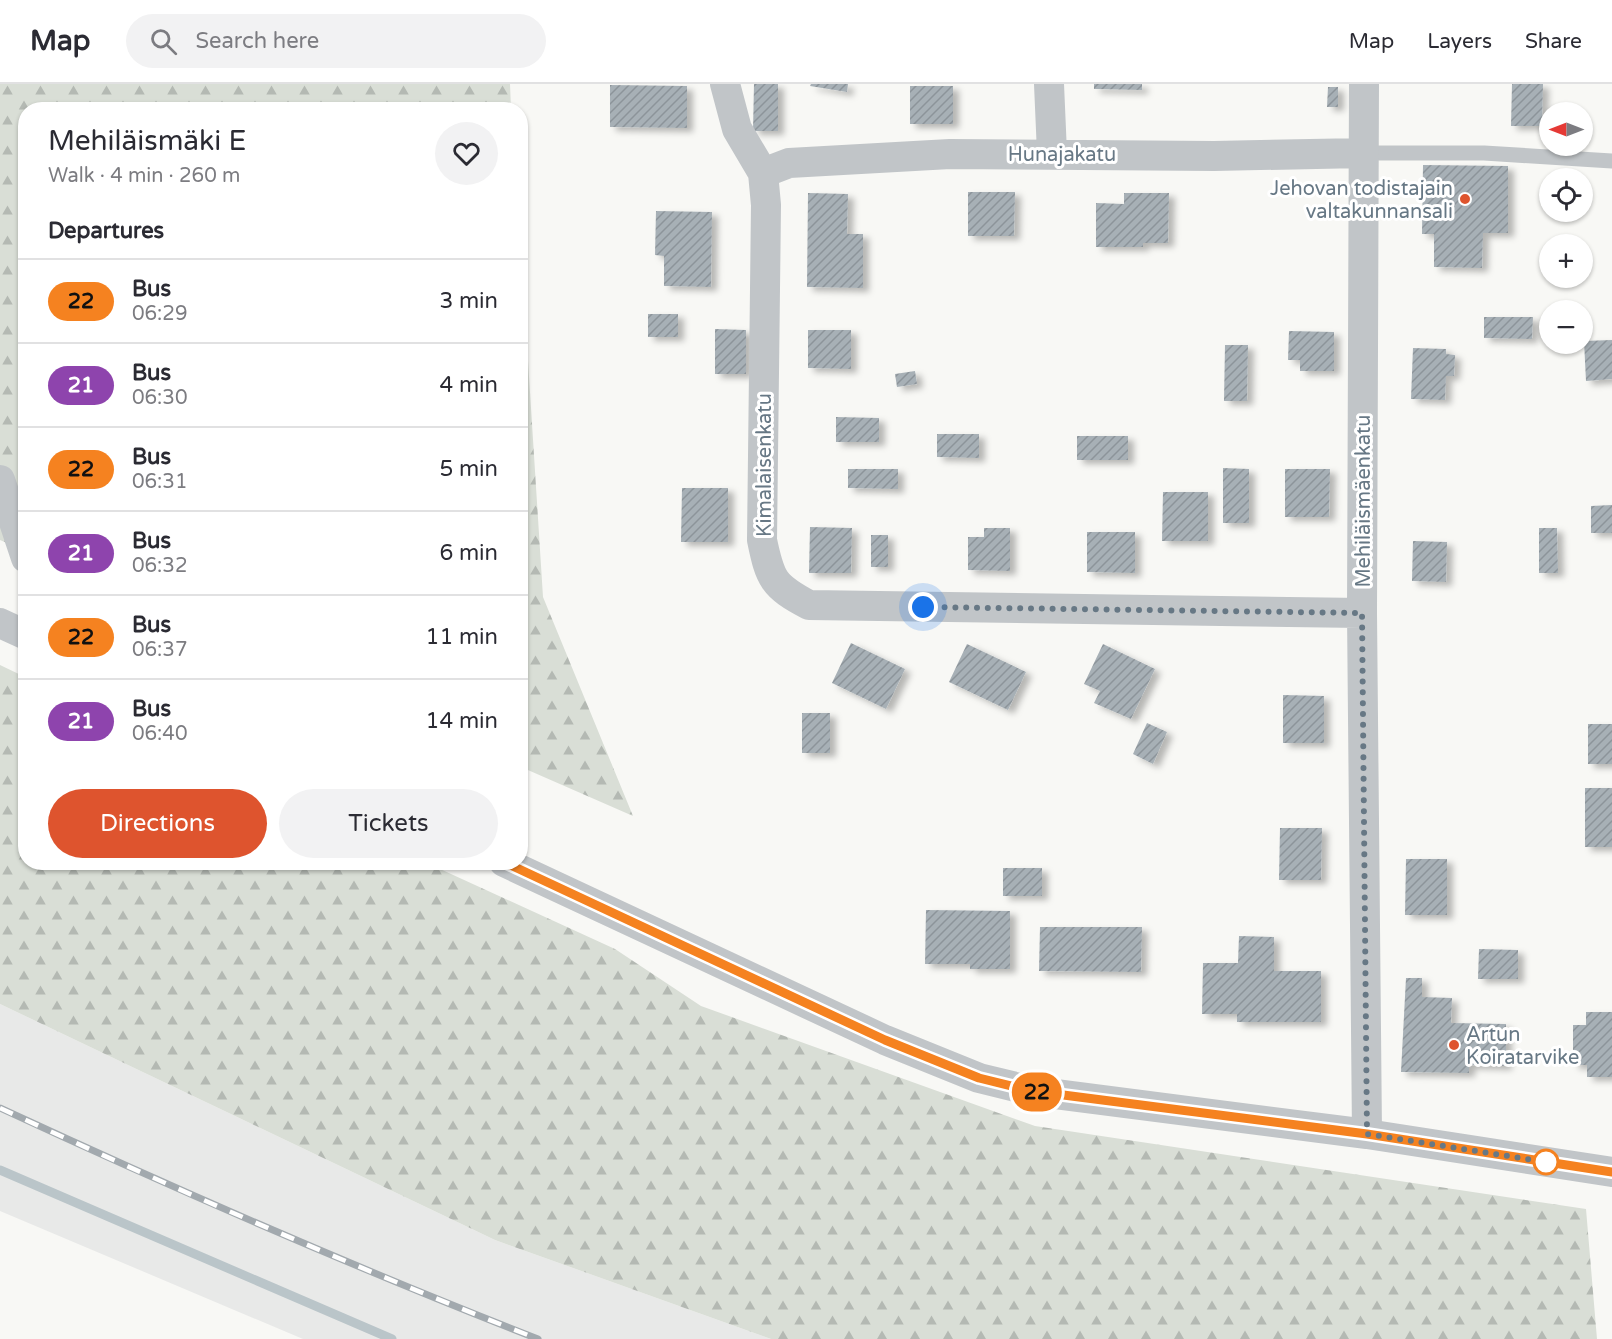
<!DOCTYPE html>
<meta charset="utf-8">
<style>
body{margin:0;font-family:"Varela Round",sans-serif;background:#f2f2f3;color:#2b2b33;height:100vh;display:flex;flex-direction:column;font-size:22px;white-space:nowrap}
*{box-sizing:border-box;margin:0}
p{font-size:20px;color:#7c7c81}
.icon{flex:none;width:33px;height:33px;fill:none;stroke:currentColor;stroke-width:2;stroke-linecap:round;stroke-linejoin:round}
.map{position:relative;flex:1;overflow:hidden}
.side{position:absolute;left:18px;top:18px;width:510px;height:768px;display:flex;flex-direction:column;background:#fff;border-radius:24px;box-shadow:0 2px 4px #0004}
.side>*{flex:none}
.badge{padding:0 12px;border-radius:20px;font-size:21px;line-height:39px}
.needle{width:39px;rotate:270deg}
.fabs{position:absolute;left:1539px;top:18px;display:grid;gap:12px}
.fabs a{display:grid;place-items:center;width:54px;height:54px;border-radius:50%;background:#fff;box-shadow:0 2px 4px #0004;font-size:30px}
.you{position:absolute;width:30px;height:30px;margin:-15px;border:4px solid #fff;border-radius:50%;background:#1a73e8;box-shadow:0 0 0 9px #1a73e833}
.map>.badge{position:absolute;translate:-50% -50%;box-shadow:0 0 0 3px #fff}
h2{padding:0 30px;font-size:22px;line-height:54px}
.round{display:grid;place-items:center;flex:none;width:63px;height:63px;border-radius:32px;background:#f2f2f3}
.head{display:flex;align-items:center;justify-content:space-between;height:102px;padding:0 30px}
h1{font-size:28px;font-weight:600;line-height:45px}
.action{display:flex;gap:12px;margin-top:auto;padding:12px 30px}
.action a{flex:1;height:69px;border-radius:36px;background:#de542e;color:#fff;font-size:24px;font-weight:600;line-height:69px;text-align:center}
.action a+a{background:#f2f2f3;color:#2b2b33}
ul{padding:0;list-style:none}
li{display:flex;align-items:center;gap:18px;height:84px;padding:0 30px;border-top:2px solid #e1e1e2}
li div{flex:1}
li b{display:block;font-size:22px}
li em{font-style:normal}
li .badge{min-width:66px;font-weight:700;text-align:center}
header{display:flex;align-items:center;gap:36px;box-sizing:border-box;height:84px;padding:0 30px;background:#fff;border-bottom:2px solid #e1e1e2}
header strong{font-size:28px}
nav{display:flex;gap:33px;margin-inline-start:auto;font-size:21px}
.search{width:420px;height:54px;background:#f2f2f3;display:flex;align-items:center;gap:15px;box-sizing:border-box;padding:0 21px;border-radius:33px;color:#7c7c81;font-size:22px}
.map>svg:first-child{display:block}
.built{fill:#e8e9e8}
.forest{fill:url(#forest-firs)}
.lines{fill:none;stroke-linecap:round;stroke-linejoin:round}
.stream{stroke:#bac5c9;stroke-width:9}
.building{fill:url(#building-hatch);filter:url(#shadow)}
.lane{stroke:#c1c5c8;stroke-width:15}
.street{stroke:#c1c5c8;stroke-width:30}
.rail-casing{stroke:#a2a9ae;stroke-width:7}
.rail{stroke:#fff;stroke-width:4.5;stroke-dasharray:14;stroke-linecap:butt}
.line-casing{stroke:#fff;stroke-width:14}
.line{stroke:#f58220;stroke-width:9}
.walk{stroke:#677885;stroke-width:6;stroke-dasharray:0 10.8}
.poi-dot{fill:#de542e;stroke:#fff;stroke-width:2}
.stop-dot{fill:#fff;stroke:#f58220;stroke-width:3}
.labels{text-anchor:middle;stroke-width:6;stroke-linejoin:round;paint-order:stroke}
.street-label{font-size:20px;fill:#677885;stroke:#fff}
.poi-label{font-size:20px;fill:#677885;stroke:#fff;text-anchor:end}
</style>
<header>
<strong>Map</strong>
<div class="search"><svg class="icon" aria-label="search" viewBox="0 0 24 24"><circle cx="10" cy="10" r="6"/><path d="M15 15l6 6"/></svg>Search here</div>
<nav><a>Map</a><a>Layers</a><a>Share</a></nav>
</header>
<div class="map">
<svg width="1612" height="1255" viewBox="0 0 1612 1255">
<defs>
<pattern id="forest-firs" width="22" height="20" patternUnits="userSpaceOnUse" patternTransform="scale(1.5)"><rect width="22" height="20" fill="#d9ded6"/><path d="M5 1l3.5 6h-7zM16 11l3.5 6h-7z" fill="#b4b9b3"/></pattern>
<pattern id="building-hatch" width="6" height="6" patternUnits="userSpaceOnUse" patternTransform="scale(1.5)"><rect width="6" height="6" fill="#a7b0b6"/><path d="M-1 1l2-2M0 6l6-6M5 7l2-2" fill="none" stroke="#8c949a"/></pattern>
<filter id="shadow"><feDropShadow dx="6" dy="4" stdDeviation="3" flood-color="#0004"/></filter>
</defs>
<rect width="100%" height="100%" fill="#f8f8f5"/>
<path class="built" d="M0,920L495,1156L771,1255H303L0,1127Z"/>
<path class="forest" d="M0,0H510L511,25L26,26L25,467L0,456Z
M521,166L543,513L633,732L521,683Z
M0,581L25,593L26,778L427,779L615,865L701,922L1035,1042L1586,1125L1597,1255H771L495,1156L0,920Z"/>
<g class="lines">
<path class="stream" d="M0,1086L392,1255"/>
</g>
<path class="building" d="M754,0H778V47H753Z
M811,0H848L847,8L810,2Z
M1094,0H1142V6L1094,5Z
M1512,0H1543L1542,42H1511Z
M610,1L687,2V44L610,43Z
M910,2H953V40H910Z
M1328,3H1338V23H1327Z
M1423,81L1508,82V149H1483L1482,184L1434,183V150H1422Z
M968,108H1015L1014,152H968Z
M808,109L848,110L847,150H863V204L807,203Z
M1124,109H1169L1168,159H1143V163H1096V119L1124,120Z
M656,127L712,128L711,203L664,202V172L655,171Z
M648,230H678V253H648Z
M1484,233H1533L1532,255L1484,254Z
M715,245L746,246V290H715Z
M808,246H851V285L808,284Z
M1289,247L1334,248V287H1300V276H1288Z
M1612,256V295L1586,297L1584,257Z
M1225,261H1248L1247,317H1224Z
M1413,264L1446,265V270L1455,271L1454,292H1446L1445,316L1411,315Z
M915,287L917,300L897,303L895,290Z
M836,333L879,334V358H836Z
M937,350H979V374L937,373Z
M1077,352H1128V376H1077Z
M1223,384L1249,385V439H1223Z
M848,385H898V405L848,404Z
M1285,385H1330L1329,433H1285Z
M682,404H728V458H681Z
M1163,408H1208V457H1162Z
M1612,421V449H1591V422Z
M810,443L852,444L851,489H809Z
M984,444H1010V487L968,486V453H984Z
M1539,444H1557L1558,489H1539Z
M1087,448H1135V489L1087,488Z
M871,451H888V483H871Z
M1413,457L1447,458L1446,498L1412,497Z
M851,559L905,585L886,625L832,599Z
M967,560L1026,588L1008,626L949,598Z
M1103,560L1155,585L1131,635L1094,619L1100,607L1084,600Z
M1283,611L1324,612V659H1283Z
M802,629H830V669H802Z
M1147,639L1167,648L1153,680L1133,670Z
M1588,640H1612V680H1588Z
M1585,704H1612V763H1585Z
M1280,744H1322L1321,796H1279Z
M1406,775H1447V831H1405Z
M1003,784H1042V812H1003Z
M926,826L1010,827V885H970V880H925Z
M1040,843H1142L1141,888L1039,887Z
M1239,852L1274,853V887H1321V938H1237V930H1202L1203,879H1238Z
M1479,865L1518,866V895H1478Z
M1406,894H1422V913L1452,914L1451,939L1506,940V982L1469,981V989L1401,988Z
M1586,928H1612V993H1587V981H1573V941H1586Z"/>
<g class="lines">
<path class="lane" d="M1363,69H1484L1612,77"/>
<path class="street" d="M725,0L737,45L763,89L766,121L762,456C770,495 773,502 809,521L1362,529
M1049,0L1052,69
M1364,0L1362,529L1367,1050
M763,89L789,79L950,70L1214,72L1363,69
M0,396L26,474
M0,539L26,551
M504,778L885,956L979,994L1032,1007L1367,1050L1612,1088"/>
<defs>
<path id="rail" d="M0,1024C177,1106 356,1184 538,1255"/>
</defs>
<use href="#rail" class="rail-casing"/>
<use href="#rail" class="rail"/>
</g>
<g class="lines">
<defs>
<path id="line" d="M504,778L885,956L979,994L1032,1007L1367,1050L1612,1088"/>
</defs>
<use href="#line" class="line-casing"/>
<use href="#line" class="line"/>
<path class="walk" d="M923,523L1362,529L1367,1050L1546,1078"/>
</g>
<g class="poi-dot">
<circle cx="1465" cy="115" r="6"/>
<circle cx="1454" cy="961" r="6"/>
</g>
<circle class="stop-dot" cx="1546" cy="1078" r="12"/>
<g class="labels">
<g class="street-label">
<text x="1062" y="77">Hunajakatu</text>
<text transform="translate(764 381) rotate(-90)" y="7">Kimalaisenkatu</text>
<text transform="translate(1363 417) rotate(-90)" y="7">Mehiläismäenkatu</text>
</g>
<g class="poi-label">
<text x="1453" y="111">Jehovan todistajain<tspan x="1453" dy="23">valtakunnansali</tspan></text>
<text x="1466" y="957" text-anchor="start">Artun<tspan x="1466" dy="23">Koiratarvike</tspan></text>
</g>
</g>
</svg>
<div class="fabs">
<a><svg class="needle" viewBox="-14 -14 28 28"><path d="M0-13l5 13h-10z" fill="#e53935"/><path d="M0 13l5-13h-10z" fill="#7c7c81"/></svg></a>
<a><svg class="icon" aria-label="locate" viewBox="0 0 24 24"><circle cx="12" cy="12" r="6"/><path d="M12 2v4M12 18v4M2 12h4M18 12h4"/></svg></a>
<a>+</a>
<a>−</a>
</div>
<div class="you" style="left:923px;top:523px"></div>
<b class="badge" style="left:1037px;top:1008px;background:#f58220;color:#111">22</b>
<section class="side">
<div class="head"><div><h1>Mehiläismäki E</h1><p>Walk · 4 min · 260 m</p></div><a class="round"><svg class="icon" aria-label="heart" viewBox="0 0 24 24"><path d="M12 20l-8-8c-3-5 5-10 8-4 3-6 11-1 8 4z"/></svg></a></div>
<h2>Departures</h2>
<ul>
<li><span class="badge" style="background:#f58220;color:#111">22</span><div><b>Bus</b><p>06:29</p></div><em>3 min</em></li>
<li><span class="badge" style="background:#8e44ad;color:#fff">21</span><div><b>Bus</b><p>06:30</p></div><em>4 min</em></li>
<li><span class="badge" style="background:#f58220;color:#111">22</span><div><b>Bus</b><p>06:31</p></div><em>5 min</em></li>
<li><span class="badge" style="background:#8e44ad;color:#fff">21</span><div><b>Bus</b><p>06:32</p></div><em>6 min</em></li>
<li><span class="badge" style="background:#f58220;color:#111">22</span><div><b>Bus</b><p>06:37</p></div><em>11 min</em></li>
<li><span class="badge" style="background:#8e44ad;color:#fff">21</span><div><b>Bus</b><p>06:40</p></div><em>14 min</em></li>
</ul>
<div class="action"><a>Directions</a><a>Tickets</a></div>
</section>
</div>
